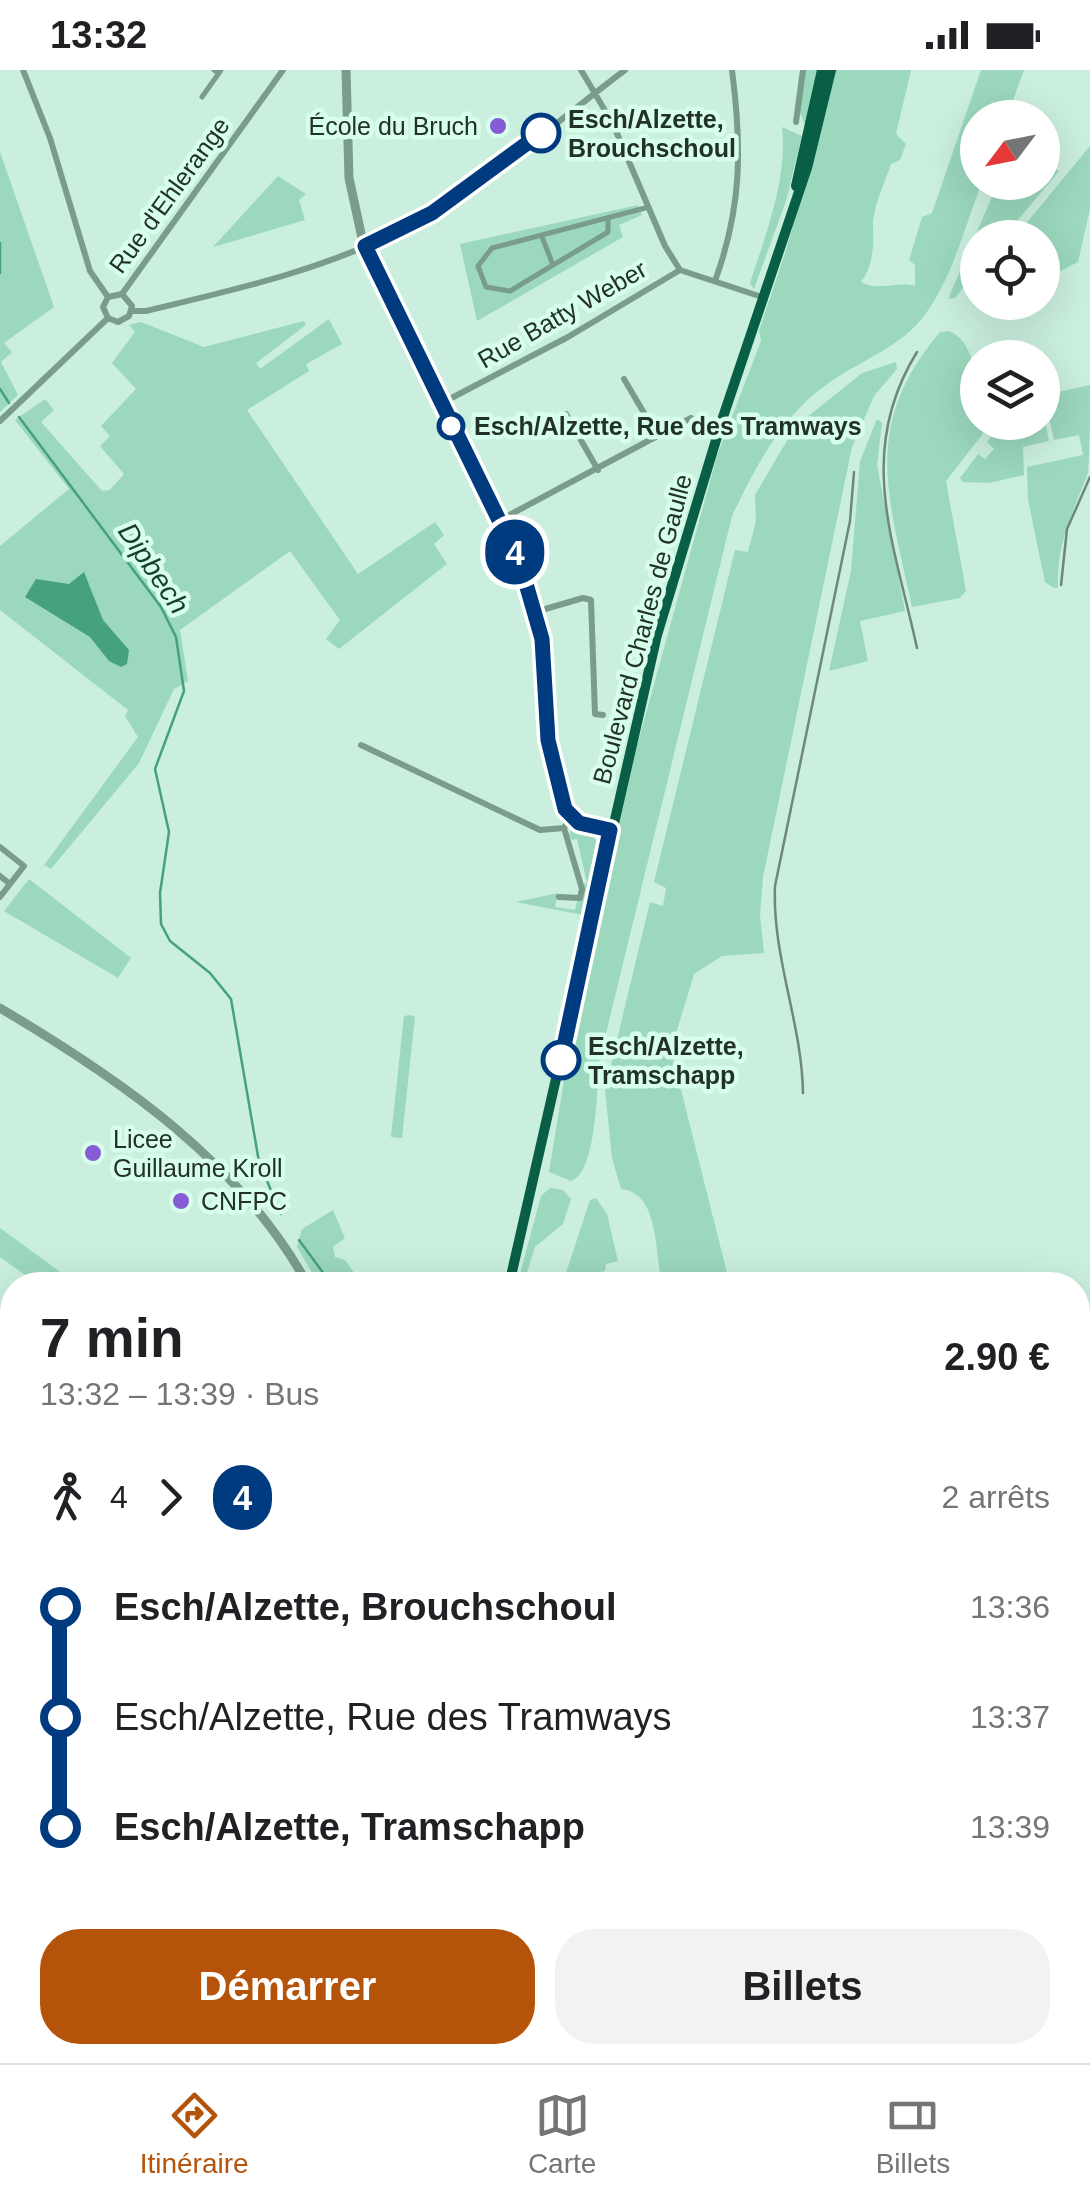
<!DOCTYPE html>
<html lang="fr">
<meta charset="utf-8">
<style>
body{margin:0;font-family:Helvetica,sans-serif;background:#f2f2f2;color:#202124;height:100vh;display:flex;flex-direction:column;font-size:38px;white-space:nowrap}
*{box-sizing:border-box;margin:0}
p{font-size:32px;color:#757577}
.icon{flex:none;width:55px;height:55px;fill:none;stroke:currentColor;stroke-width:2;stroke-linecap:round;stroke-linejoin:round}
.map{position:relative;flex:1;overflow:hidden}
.details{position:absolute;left:0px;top:1202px;width:1090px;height:792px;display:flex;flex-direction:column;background:#fff;border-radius:40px 40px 0 0;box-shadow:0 10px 40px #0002}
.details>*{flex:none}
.badge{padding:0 20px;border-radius:32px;font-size:35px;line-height:65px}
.needle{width:65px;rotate:238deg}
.fabs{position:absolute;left:960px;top:30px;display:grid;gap:20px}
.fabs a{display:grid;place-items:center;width:100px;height:100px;border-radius:50%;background:#fff;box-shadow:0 10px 40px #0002;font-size:50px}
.map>.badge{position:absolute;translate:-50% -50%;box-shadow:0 0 0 5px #fff}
.legs{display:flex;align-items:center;gap:15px;height:110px;padding:0 40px;font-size:32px}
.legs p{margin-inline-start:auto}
.overview{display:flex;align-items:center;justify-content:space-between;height:170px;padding:0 40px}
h1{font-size:55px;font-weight:700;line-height:75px}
.cta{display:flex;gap:20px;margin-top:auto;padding:20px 40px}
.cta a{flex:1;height:115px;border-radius:40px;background:#b45309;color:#fff;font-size:40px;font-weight:700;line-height:115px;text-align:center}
.cta a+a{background:#f2f2f2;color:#202124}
ul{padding:0 40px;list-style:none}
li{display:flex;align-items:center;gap:35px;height:110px;font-size:38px}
li i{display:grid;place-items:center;width:15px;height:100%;margin:0 12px;background:currentColor}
li i::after{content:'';width:25px;height:25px;margin:-12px;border:8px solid;border-radius:50%;background:#fff}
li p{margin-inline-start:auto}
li:first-child i{background:linear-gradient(#0000 50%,currentColor 0)}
li:last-child i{background:linear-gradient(currentColor 50%,#0000 0)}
.status{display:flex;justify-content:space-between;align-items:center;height:70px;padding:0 50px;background:#fff;direction:ltr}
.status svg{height:28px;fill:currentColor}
.dock{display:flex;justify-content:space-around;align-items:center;height:140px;border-top:2px solid #e0e0e0;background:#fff;font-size:28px;color:#757577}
.dock a{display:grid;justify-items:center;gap:5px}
.dock .on{color:#b45309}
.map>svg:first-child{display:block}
.green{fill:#9bd8bd}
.water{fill:#46a17e}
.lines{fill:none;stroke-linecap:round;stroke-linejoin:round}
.stream{stroke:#46a17e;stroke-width:2.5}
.pedestrian{stroke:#799c8c;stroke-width:5}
.minor{stroke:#799c8c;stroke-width:6}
.tertiary{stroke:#799c8c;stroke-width:9}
.secondary{stroke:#417962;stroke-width:9}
.primary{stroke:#095f45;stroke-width:10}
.trunk{stroke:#0d513c;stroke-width:11}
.motorway{stroke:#114332;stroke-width:12}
.rail{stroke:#6f877c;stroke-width:2.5}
.line-1-casing{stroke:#fff;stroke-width:22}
.line-1{stroke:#003b80;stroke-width:15}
.poi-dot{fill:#855cd6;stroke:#d7fdeb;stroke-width:4}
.stop-1-dot{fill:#fff;stroke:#003b80;stroke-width:5}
.labels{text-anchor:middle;stroke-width:9;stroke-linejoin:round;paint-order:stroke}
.stop-label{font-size:25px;font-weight:bold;fill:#23312b;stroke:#d7fdeb;text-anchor:start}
.poi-label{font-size:25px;fill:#23312b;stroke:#d7fdeb;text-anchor:start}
.street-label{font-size:25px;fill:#23312b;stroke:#d7fdeb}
.water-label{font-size:28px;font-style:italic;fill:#153e2e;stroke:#d7fdeb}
</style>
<div class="status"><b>13:32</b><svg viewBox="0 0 49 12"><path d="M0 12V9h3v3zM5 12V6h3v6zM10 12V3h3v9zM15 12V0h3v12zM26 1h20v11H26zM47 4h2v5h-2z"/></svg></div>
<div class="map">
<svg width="1090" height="1993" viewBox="0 0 1090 1993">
<rect width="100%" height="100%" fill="#caefde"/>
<path class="green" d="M805,0H911L896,64L906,74L900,90L891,94C885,113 872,138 873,158C874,176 873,196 861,212C878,222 897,211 915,216V195L909,190L922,147L932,143L981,0H1024L1007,47L978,48V112L982,113C964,157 951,215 919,252C898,277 857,293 830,312C783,344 756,395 732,446L599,992C597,1017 597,1103 571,1111L549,1102L564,1010L635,683L717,386L761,271L759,261C773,214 829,79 798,41Z
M782,57L802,66L786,131L754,219L750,213C765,166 788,109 782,57Z
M1090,76V139L1078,192L1043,210L1042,168L1015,167Z
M0,82L54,237L4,273L12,282L1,292L18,325L0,342Z
M1043,93L1059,101L1004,167L978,168L977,200L955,228L948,229L998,113L1042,112Z
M278,106L306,124L299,130L305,150L213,177Z
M638,135L642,145L619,155L623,167L477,251L460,174Z
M329,249L342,274L306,294L309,301L247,340L358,504L435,452L444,465L434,474L447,494L339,579L326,569L340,550L290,481L180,560L188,611L174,619L139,693L51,799L45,795L39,802L138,667L125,646L128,640L0,540V476L69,419L15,350L45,329L54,340L41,352L102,421L110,420L124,404L100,376L110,366L101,356L136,319L112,293L135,262L129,255L141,252L204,277L304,251L306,255L256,293L260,299Z
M949,261C979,273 978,325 978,352L985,353L982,365L946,411L966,521L960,528L912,537C889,428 860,356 940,262Z
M896,292L897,299L874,326L852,377L763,807L760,845L764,883L722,886L694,904L671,980L730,1215H642L660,1201C655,1172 656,1122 621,1119L612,1088L605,1020L650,832L663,836L666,818L654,812L735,480L748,482L756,451L755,425L795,357L862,303Z
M1090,315C1090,340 1090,380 1088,403C1073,442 1056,474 1058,518H1054L1045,512L1028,430L1027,397L1083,385L1079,365L1054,370L1044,325Z
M1043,340L1049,371L1023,377L1024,405L989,413L963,412L960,408L978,384L985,389L994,379L987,372L994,363V353L1042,352Z
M877,349L882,353L877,395L905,541L860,551L868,591L829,601L851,501L860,391Z
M573,755L589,761L596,770L583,845L516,832L558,823L555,837L575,840L581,815L587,813L577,769L572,770L569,764Z
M29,809L131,888L118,908L4,841Z
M410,945L415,947L402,1068L391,1067L404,946Z
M550,1118L563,1120L571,1129L563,1154L535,1177L523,1215H517L541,1126Z
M596,1128L607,1144L618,1191L606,1194L605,1201L590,1205L593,1215H562L590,1130Z
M333,1140L345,1168L333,1177L335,1187L345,1190L363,1215H319L297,1177L302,1159Z
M0,1158L78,1215H39L0,1187Z"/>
<path class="water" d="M84,502L103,550L129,580L127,594L121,597L109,591L90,567L25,527L36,509L69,514Z"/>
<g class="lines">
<path class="stream" d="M0,173V203
M0,319L9,333
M19,347L161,537L176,567L184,621L155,699L169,762L160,823L161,854L170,871L210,903L231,929L259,1092L281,1144
M299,1170L332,1215"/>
<path class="pedestrian" d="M214,0L219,3L202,27L221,0
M608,151V162L510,221L486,217L478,196L492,178L649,137
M542,167L553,195"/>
<path class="minor" d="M23,0L50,68L90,201L108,227
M581,0L613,54L665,176L680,200
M796,52L803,0
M715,211C742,137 742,77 732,0
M108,227L122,224L283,0
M108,227L103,237L108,248
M131,241H146C233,220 320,201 401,160C482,118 552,55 625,0
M108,248L118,252L129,246L132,236L122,224
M624,309L657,365
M440,334L568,267L680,200L762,227
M566,344L598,400
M0,351L108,248
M500,450L691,348
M535,542L583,528L591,530L595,644L603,645
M361,675L540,760L564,758L570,747
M0,777L24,796L10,814
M0,806L10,814L0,827
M559,827L580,828L582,819L564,758
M1078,1641L1090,1639
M421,1982L427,1993
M474,1982L481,1993
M530,1982L535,1993
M379,1993L389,1982"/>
<path class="tertiary" d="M346,0L349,108L362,168L520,493L542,569L548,669L565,739L579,753L609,760
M0,938C120,1009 240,1091 308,1215"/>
<path class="secondary" d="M1078,1905L1090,1902
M1078,1915L1090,1913
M683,1993L699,1982"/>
<path class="primary" d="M796,116L822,0
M509,1215L657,565L723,347L807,98L831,0
M0,1485L12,1489
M0,1515L12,1509
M651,1982L658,1993
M666,1982L674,1993
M715,1993L726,1982"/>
<path class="trunk" d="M0,1772L12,1804
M0,1811L12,1839
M0,1849L12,1872
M0,1875L12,1897
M76,1982L86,1993
M93,1982L103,1993
M115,1982L126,1993
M132,1982L142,1993
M1036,1982L1090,1989
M786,1993L875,1984L1017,1993"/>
<path class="motorway" d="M0,1464L12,1475"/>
<path class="rail" d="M917,282C855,382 894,472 917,578
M1061,515L1067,459L1090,407
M803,1023C802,953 772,887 775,816L850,451L854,402
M1078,1347L1090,1344
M1078,1368L1090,1365
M1078,1447L1090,1445"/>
</g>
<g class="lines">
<defs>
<path id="line-1" d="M541,63L432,143L365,176L520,493L542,569L548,670L565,739L579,753L610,760L561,990"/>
</defs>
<use href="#line-1" class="line-1-casing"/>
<use href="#line-1" class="line-1"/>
</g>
<g class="poi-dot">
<circle cx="498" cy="56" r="10"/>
<circle cx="93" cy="1083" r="10"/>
<circle cx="181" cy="1131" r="10"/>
</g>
<g class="stop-1-dot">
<circle cx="541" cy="63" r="18"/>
<circle cx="451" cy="356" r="12"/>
<circle cx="561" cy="990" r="18"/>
</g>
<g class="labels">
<g class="stop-label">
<text x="568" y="58">Esch/Alzette,<tspan x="568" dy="29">Brouchschoul</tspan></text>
<text x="474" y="365">Esch/Alzette, Rue des Tramways</text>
<text x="588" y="985">Esch/Alzette,<tspan x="588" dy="29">Tramschapp</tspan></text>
</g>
<g class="poi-label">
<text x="478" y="65" text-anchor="end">École du Bruch</text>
<text x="113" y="1078">Licee<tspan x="113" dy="29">Guillaume Kroll</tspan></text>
<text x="201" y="1140">CNFPC</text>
</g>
<g class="street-label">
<text transform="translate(169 125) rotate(-54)" y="9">Rue d'Ehlerange</text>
<text transform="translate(562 244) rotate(-30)" y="9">Rue Batty Weber</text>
<text transform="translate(642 559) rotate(-75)" y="9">Boulevard Charles de Gaulle</text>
</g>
<g class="water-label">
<text transform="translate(154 498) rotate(56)" y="10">Dipbech</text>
</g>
</g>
</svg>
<div class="fabs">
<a><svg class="needle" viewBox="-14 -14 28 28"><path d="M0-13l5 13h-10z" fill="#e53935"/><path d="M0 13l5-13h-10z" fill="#757577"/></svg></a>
<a><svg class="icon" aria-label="locate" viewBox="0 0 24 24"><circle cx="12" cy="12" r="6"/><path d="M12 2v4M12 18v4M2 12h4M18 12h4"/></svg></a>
<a><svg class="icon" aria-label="layers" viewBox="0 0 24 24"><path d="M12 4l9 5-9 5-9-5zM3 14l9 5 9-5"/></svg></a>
</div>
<b class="badge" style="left:515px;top:482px;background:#003b80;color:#fff">4</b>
<section class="details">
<div class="overview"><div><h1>7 min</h1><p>13:32 – 13:39 · Bus</p></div><b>2.90 €</b></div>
<div class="legs"><svg class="icon" aria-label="walk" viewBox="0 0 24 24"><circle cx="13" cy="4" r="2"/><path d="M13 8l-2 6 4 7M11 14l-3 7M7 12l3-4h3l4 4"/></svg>4<svg class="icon" aria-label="forward" viewBox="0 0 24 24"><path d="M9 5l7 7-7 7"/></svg><b class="badge" style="background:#003b80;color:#fff">4</b><p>2 arrêts</p></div>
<ul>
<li><i style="color:#003b80"></i><b>Esch/Alzette, Brouchschoul</b><p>13:36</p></li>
<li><i style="color:#003b80"></i><span>Esch/Alzette, Rue des Tramways</span><p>13:37</p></li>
<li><i style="color:#003b80"></i><b>Esch/Alzette, Tramschapp</b><p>13:39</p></li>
</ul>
<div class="cta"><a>Démarrer</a><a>Billets</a></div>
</section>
</div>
<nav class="dock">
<a class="on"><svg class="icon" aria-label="directions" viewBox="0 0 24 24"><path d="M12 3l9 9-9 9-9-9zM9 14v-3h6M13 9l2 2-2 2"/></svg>Itinéraire</a>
<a><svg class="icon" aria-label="map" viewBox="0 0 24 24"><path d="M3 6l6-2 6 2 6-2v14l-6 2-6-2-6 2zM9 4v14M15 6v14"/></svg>Carte</a>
<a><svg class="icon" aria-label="tickets" viewBox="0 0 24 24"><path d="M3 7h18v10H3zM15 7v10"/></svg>Billets</a>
</nav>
